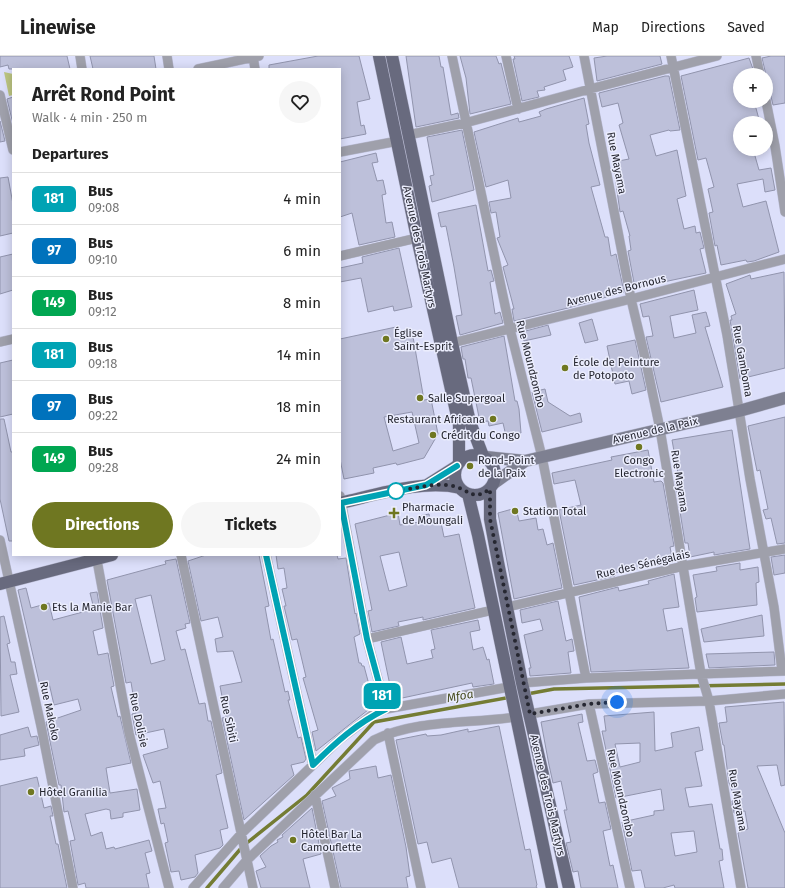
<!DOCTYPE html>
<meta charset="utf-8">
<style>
body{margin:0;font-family:"Fira Sans",sans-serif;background:#f6f6f6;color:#222;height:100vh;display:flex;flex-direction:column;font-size:15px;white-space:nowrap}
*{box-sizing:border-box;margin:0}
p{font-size:13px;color:#767676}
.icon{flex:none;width:22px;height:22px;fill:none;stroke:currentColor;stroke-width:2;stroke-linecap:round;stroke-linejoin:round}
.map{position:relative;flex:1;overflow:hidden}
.side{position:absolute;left:12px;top:12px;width:329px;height:488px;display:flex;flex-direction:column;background:#fff;border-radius:0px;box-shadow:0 2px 10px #0003}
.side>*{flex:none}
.badge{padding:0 8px;border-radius:6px;font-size:14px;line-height:26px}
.buttons{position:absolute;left:733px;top:12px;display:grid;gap:8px}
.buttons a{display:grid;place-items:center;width:40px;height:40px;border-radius:50%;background:#fff;box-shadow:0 2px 10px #0003;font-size:20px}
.you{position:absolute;width:20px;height:20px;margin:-10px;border:3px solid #fff;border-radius:50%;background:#1a73e8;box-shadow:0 0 0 6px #1a73e833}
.map>.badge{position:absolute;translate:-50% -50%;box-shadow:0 0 0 2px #fff}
h2{padding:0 20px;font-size:15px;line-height:36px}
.round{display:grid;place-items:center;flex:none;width:42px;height:42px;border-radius:21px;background:#f6f6f6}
.headline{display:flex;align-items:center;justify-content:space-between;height:68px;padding:0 20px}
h1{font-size:19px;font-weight:700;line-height:30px}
.primary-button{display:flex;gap:8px;margin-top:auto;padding:8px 20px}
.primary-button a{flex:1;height:46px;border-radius:24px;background:#6f7721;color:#fff;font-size:16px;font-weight:700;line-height:46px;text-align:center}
.primary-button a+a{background:#f6f6f6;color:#222}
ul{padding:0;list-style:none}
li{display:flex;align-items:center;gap:12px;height:52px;padding:0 20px;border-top:1px solid #e0e0e0}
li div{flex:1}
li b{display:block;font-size:15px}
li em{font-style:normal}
li .badge{min-width:44px;font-weight:700;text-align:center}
header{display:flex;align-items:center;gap:24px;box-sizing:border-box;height:56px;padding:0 20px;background:#fff;border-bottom:1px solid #e0e0e0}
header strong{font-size:19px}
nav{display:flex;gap:22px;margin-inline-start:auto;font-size:14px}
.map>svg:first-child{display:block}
.green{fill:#bcc582}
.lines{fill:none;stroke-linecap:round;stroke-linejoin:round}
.stream{stroke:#747c34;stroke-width:3.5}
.building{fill:#bdc0da;stroke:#9194ad;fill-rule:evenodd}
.street-casing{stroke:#b8bad2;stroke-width:10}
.secondary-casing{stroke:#b8bad2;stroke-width:13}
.primary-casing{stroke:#b8bad2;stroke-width:13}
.street{stroke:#9fa0ab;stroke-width:9}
.secondary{stroke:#7e8091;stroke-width:12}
.primary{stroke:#686a7e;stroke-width:12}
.line-casing{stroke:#fff;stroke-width:9}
.line{stroke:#00a3b4;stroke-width:6}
.walk{stroke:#262731;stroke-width:4;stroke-dasharray:0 7.2}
.poi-dot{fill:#6f7721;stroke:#ebedfd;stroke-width:1.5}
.stop-dot{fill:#fff;stroke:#00a3b4;stroke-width:2}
.labels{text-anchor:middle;stroke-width:3;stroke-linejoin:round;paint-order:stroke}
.street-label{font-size:11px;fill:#262731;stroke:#ebedfd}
.poi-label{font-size:11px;fill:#262731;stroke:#ebedfd;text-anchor:start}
.water-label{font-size:12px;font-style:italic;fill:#484d22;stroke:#ebedfd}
</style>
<header>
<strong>Linewise</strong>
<nav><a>Map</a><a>Directions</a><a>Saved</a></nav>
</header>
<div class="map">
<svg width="785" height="832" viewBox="0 0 785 832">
<rect width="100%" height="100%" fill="#dcdffa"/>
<path class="green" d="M4,16L13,18V39L9,40Z"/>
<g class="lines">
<path class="stream" d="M527,638L554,633L785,628
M207,832L243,790L307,739L374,666L511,641"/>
</g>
<path class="building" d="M0,0H67L70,13H9L8,9L0,11Z
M90,0H154L156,13H93Z
M318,0H359L370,43L357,46L361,70L364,69L366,78L340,83V13H269V9Z
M406,0H439L441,11H443L451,59L458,57L459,62L416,71Z
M460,0H496L499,8L501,7L511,48L470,58L466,22Z
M514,0H569L573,11L563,14L566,24L544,31L545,34L537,35L539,41L522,45L513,3H515Z
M607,0H660L662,8L597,25L594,2Z
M771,0H785V47L773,49L762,2Z
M749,2L753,13L748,14L749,19H740V45H754L760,67H740V93H753L759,114L771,112L775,134L765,136L763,123L737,128L743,151L766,145L779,196L754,205L747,206L746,204L721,209L717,189L715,190L709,157L713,156L708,133L714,131L706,102L698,104L681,20Z
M665,20H669L680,74L670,75L669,74L650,79L656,100L677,94L686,140L677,143L684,173L695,170L696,177L700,176L704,192L700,193L706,217L635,232L628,195L631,194L629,180H630L623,155L620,156L613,106L629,103L619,69L623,67L618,47L602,51L599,38V37Z
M13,41V68L7,43Z
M584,42L589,68L586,69L589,87L600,129L591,131L605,181H608L611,200L616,198L624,236L568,252L514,265L512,253H514L503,211L508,209L497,182L500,181L496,156L491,157L489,146L511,142L508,124L486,131L474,76L518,62L519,66L541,60L539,56L546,53Z
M0,65L5,85L0,86Z
M462,74L474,134L432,146L429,130L432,129L430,120L434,119L427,81Z
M376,97L378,106L372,107L377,125L383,124L386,138L382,139L386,167L392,166L395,181L359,189L352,157L340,161V106Z
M8,121L13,148V177L0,180V122Z
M476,149L488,215L491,214L494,225L490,226L495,258L500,256L503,267L460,279L456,260L462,259L454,211L446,170L441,171L438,157Z
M399,192L412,251L394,255L393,250L368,256L361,222L340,226V212L363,207L362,201Z
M13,198V234L0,238V201Z
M784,216L785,312L740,323L730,264H732L731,260L736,258L726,228L750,219L751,223Z
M694,234L698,254L670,260L674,282L696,277L692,259L706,256L710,270L705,271L723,331L661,346L646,281L653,280L649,260L643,261L640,248Z
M592,263L598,284L585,287L579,267Z
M548,269L551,279L524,285L522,276Z
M396,271L397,278L412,275L424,344L431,343L438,378L424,402L397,409L396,407L373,412L374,417L344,423L340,403V283ZM412,356L419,387L393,395L384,361Z
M504,280L515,345H517L519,353L521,377L506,380L503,367L489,370L488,365L480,366L471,322H468L465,303H463L461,291Z
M635,284L646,334L632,338L629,325L615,328L607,290Z
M13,304V358L0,361V307Z
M545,333L548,346L570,360L580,357L582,366L542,376L532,336Z
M785,361V487L777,488L771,462L766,463L763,454L768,453L760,414L757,415L748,370Z
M0,363H4L11,396H13V485H9L0,443Z
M732,374L750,493L714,499V496L690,501L688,487H685L675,424L679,423L672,384Z
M648,394L654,426L661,425L663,427L674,490L670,491L673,506L615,517V520L574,529L559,454L581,449L575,424L554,428L552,417L612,404L611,401Z
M516,452L519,465L536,462L538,474L543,473L547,489L553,487L562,532L514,543L498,457Z
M398,457L400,469L420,466L419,460L429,458L430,464L440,462L444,481L459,478L475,552L423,564V561L398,566L399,570L372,576L368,555L372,554L355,468ZM399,496L407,530L389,535L380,500Z
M206,499H259L269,550L265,551L271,584L273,583L285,636L288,635L290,644H288L298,682L301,681L306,703L304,706L291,709L294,719L244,764L222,662L226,661L220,630L242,626L233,595L217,596L215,583L223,581L218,561L201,565L188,505Z
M276,499H337L338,503L346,502L355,558L356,557L360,578L354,581L359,607H361L362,610H364L375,651L368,654L316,695L312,676L318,674L303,622L306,621L297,583L292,584L284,550H286L282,533L287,532L284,512L278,513Z
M785,499V517L774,519L771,501Z
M176,503L190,567L185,568L186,572L176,575L181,594L185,593L199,648L205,647L208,665H211L222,717L216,719L228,772L220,774L223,789L220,792L195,799L198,817L195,821L181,824L179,815L171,816L165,787L168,786L164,767L161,768L158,753L166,752L160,725L153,727L143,699L168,692L164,673L136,679L132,658L136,657L131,626L126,627L107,524L166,508L165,505ZM151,539L165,604L151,608L135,543Z
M740,507V514L758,511L759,526L756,527L757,549L697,556L695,542L697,541L693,519L717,515L716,511Z
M674,518L679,551L663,553L667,575L682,572L689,612L591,616L579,541L618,531L619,535L649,528L648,525Z
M26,532L31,552L49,547L53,564L94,553L90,537L97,536L103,572L93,575L98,599L108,597L114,630L111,631L118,661L120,660L131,707L106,712L110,737L137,733L140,754L123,757V761L111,763L110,754L106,753L85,758L91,780L102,776L106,793L114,791L115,793L149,784L152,795L145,797L150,817L146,818L149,832H86L85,827L78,829L70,785L75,784L68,755L64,756L61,729H59L46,666L81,654L78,643L54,649L49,627L40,630L18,534Z
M558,545L566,585L572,583L574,595L568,596L571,617L530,620L529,612H531L524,579L543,574L540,563L522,567L520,554Z
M762,559L764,580L704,586L701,573Z
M4,560L10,587L7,588L11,606H15L17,618L10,619L19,656L1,660L0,561Z
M478,564L480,574L470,576L473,594L483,591L487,604L489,603L494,628L473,631L472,627L393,644L381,586L401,581L407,608L433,602L431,594L435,593L431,574Z
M774,596L775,609L709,612L706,598Z
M784,646L785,729L781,730L777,709L757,710L785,777V832H748L738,777L748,773L745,755L734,757L732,745H736L729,727L724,689H723L719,667L727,666L725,651Z
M654,656L655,695L673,691L671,677L699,671L703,694L695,696L702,730L685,732L689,751L712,748L720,793H722L723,804L719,805L724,832H675L674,829L663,832H645L641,814L632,815L622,766L654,759V755L664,754L661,733L616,742L602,675H606L604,660ZM640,687V706L620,711L615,688ZM694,775L697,796L675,800L671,777Z
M582,658L583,666L578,667L587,705L595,704L598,716L593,718L599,747L605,746L611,773L603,775L610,810L613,809L618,832H581L578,815L573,816L566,787L571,786L564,754H567L561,725L553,727L549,709L541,666Z
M499,670L525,794L530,793L537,829L536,830L537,832H459L451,802L432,807L427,786L418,788L396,684L426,678L427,680L441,679L468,673V676Z
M28,671L31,681L37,680L39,689L24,693L25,700L0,704V679Z
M376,710L378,722L391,719L406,791L410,820L406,821L408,832H341L322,745L336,740L332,732L350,723L349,715Z
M37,721L44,752L51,750L53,760H50L56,788H58L67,832H0V730Z
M312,752L321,798L303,803L310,832H261L256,815L266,811L260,800L271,790L278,786L277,784L283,781L282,779Z"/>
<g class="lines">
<defs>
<path id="street" d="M80,0L82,13
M167,0L169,13
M253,0L255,13
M452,0L510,273L542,401L586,622
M506,0L518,53
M584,0L631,243L646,306L660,373L701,618L709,645L741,832
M671,0L727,279L750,423L774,551L782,615
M756,0L760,19
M198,13L259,0
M0,39L13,94
M766,45L775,90L785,156
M408,79L465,67L590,33L717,0
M340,96L398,85
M340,200L417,182
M0,286L13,283
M452,287L631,243L785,203
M340,440L367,583L386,653
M0,484L41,670L73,832
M96,499L129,677L169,832
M181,499L253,832
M266,499L313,709
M507,551L684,510L785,493
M367,583L493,554
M522,627L586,622L785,615
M589,648L630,832
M530,658L589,648L709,645L785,638
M388,677L421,832
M315,739L335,832
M193,832L241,778L339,684L372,659L386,653L509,631
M223,832L247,804L374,684C418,663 468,668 515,661"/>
<path id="secondary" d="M486,401L525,405L739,355L785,342
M494,427L525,405"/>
<path id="primary" d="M379,0L417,182L459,369V406
M392,0L452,287L470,366L483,400
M455 419a20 20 0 1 1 40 0a20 20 0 1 1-40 0Z
M427,429L457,410
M490,433V463L498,506L522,627L569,832
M468,438L478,479L552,832
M340,447C376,439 423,423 460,432
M0,528L112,499"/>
</defs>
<use href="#street" class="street-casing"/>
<use href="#secondary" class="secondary-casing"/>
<use href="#primary" class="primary-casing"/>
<use href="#street" class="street"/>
<use href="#secondary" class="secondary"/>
<use href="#primary" class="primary"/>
</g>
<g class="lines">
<defs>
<path id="line" d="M266,499L313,709C335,687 357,667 386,653L367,583L341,447L426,429L457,410"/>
</defs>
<use href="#line" class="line-casing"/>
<use href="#line" class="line"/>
<path class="walk" d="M396,435C415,433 433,426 453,430C469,433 472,446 490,433V463L530,658L589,648L617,646"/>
</g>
<g class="poi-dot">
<circle cx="386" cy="283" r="4"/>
<circle cx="565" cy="312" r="4"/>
<circle cx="420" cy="342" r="4"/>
<circle cx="493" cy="363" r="4"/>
<circle cx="433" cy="379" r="4"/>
<circle cx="639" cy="391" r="4"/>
<circle cx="470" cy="410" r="4"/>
<circle cx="515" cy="455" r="4"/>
<path d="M392 451h4v4h4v4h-4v4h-4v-4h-4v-4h4z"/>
<circle cx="44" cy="551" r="4"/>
<circle cx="31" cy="736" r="4"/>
<circle cx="293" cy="784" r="4"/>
</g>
<circle class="stop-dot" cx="396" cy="435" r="8"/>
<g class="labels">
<g class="street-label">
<text transform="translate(617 107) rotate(79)" y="4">Rue Mayama</text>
<text transform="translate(420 191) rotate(78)" y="4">Avenue des Trois Martyrs</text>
<text transform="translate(616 234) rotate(-14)" y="4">Avenue des Bornous</text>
<text transform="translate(743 305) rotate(80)" y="4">Rue Gamboma</text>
<text transform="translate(531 308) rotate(76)" y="4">Rue Moundzombo</text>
<text transform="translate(655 374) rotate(-13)" y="4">Avenue de la Paix</text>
<text transform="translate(680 425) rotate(81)" y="4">Rue Mayama</text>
<text transform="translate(643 508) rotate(-13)" y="4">Rue des Sénégalais</text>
<text transform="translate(50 655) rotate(78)" y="4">Rue Makoko</text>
<text transform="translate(229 663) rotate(78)" y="4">Rue Sibiti</text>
<text transform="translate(139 664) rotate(78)" y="4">Rue Dolisie</text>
<text transform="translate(621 737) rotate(77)" y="4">Rue Moundzombo</text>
<text transform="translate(548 739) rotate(77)" y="4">Avenue des Trois Martyrs</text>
<text transform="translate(738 744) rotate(80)" y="4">Rue Mayama</text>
</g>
<g class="poi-label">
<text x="394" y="281">Église<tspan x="394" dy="13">Saint-Esprit</tspan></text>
<text x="573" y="310">École de Peinture<tspan x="573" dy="13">de Potopoto</tspan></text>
<text x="428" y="346">Salle Supergoal</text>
<text x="485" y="367" text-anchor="end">Restaurant Africana</text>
<text x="441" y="383">Crédit du Congo</text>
<text x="478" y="408">Rond-Point<tspan x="478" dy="13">de la Paix</tspan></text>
<text x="639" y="408" text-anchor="middle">Congo<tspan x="639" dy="13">Electronic</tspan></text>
<text x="402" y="455">Pharmacie<tspan x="402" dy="13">de Moungali</tspan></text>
<text x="523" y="459">Station Total</text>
<text x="52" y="555">Ets la Manie Bar</text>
<text x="39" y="740">Hôtel Granilia</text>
<text x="301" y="782">Hôtel Bar La<tspan x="301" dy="13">Camouflette</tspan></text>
</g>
<g class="water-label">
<text transform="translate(460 640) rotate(-10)" y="4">Mfoa</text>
</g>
</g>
</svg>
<div class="buttons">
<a>+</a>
<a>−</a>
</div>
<div class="you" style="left:617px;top:646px"></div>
<b class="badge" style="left:382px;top:640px;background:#00a3b4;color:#fff">181</b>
<section class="side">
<div class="headline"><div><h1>Arrêt Rond Point</h1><p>Walk · 4 min · 250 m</p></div><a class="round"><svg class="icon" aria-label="heart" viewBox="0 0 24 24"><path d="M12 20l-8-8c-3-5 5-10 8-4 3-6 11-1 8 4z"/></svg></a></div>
<h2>Departures</h2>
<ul>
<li><span class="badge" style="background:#00a3b4;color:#fff">181</span><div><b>Bus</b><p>09:08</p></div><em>4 min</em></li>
<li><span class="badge" style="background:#0072bc;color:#fff">97</span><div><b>Bus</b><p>09:10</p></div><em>6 min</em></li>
<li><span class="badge" style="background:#00a651;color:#fff">149</span><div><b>Bus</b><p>09:12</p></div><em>8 min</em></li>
<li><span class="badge" style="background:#00a3b4;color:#fff">181</span><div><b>Bus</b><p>09:18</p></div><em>14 min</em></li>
<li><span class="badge" style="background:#0072bc;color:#fff">97</span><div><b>Bus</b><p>09:22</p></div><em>18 min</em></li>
<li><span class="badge" style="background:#00a651;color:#fff">149</span><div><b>Bus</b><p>09:28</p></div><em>24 min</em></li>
</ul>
<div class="primary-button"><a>Directions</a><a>Tickets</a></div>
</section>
</div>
